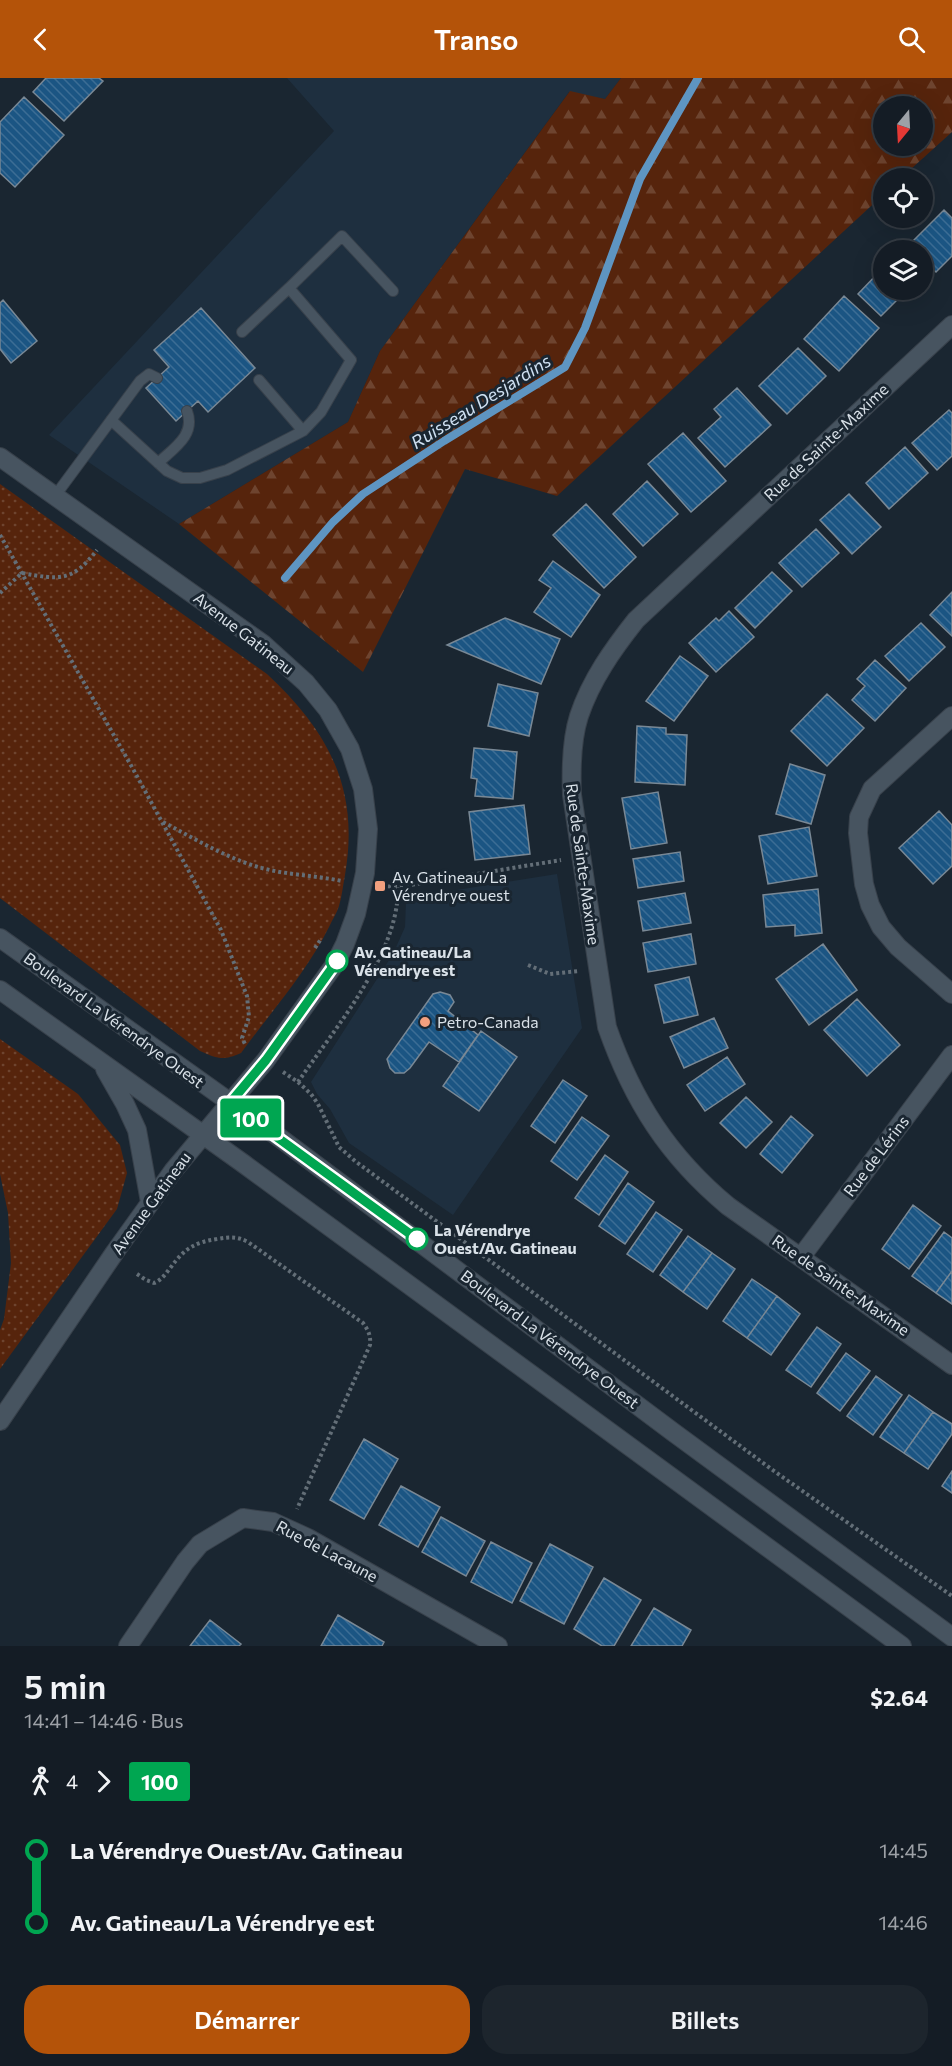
<!DOCTYPE html>
<html lang="fr">
<meta charset="utf-8">
<style>
body{margin:0;font-family:Commissioner,sans-serif;background:#1d252d;color:#f1f3f6;height:100vh;display:flex;flex-direction:column;font-size:22px;white-space:nowrap}
*{box-sizing:border-box;margin:0}
p{font-size:20px;color:#9da1a7}
.icon{flex:none;width:33px;height:33px;fill:none;stroke:currentColor;stroke-width:2;stroke-linecap:round;stroke-linejoin:round}
.map{position:relative;height:1568px;overflow:hidden}
.panel{display:flex;flex-direction:column;background:#141c25;flex:1}
.panel>*{flex:none}
.badge{padding:0 12px;border-radius:4px;font-size:21px;line-height:39px}
.needle{width:39px;rotate:198deg}
.controls{position:absolute;left:873px;top:18px;display:grid;gap:12px}
.controls a{display:grid;place-items:center;width:60px;height:60px;border-radius:50%;background:#141c25;box-shadow:0 6px 24px #0002,0 0 0 2px #333a42;font-size:30px}
.map>.badge{position:absolute;translate:-50% -50%;box-shadow:0 0 0 3px #fff}
.legs{display:flex;align-items:center;gap:9px;height:66px;padding:0 24px;font-size:20px}
.legs p{margin-inline-start:auto}
.head{display:flex;align-items:center;justify-content:space-between;height:102px;padding:0 24px}
h1{font-size:33px;font-weight:600;line-height:45px}
.action{display:flex;gap:12px;margin-top:auto;padding:12px 24px}
.action a{flex:1;height:69px;border-radius:24px;background:#b45309;color:#fff;font-size:24px;font-weight:600;line-height:69px;text-align:center}
.action a+a{background:#1d252d;color:#f1f3f6}
ul{padding:0 24px;list-style:none}
li{display:flex;align-items:center;gap:21px;height:72px;font-size:22px}
li i{display:grid;place-items:center;width:9px;height:100%;margin:0 8px;background:currentColor}
li i::after{content:'';width:15px;height:15px;margin:-8px;border:4px solid;border-radius:50%;background:#141c25}
li p{margin-inline-start:auto}
li:first-child i{background:linear-gradient(#0000 50%,currentColor 0)}
li:last-child i{background:linear-gradient(currentColor 50%,#0000 0)}
header{display:flex;justify-content:space-between;align-items:center;height:78px;padding:0 24px;background:#b45309;color:#fff;font-size:27px;font-weight:600}
.map>svg:first-child{display:block}
.built{fill:#1e2f3f}
.grass{fill:url(#grass-dots)}
.forest{fill:url(#forest-firs);fill-rule:evenodd}
.lines{fill:none;stroke-linecap:round;stroke-linejoin:round}
.stream{stroke:#5e95c2;stroke-width:8}
.building{fill:url(#building-back-hatch);stroke:#798895;stroke-width:1.5}
.lane-casing{stroke:#38414b;stroke-width:12}
.street-casing{stroke:#38414b;stroke-width:20}
.secondary-casing{stroke:#38414b;stroke-width:20}
.path{stroke:#636e77;stroke-width:4;stroke-dasharray:3 3;stroke-linecap:butt}
.lane{stroke:#475460;stroke-width:10}
.street{stroke:#475460;stroke-width:18}
.secondary{stroke:#475460;stroke-width:18}
.line-1-casing{stroke:#fff;stroke-width:14}
.line-1{stroke:#00a651;stroke-width:9}
.poi-dot{fill:#f2a07f;stroke:#1a2631;stroke-width:2}
.stop-1-dot{fill:#fff;stroke:#00a651;stroke-width:3}
.labels{text-anchor:middle;stroke-width:6;stroke-linejoin:round;paint-order:stroke}
.street-label{font-size:16px;fill:#d9e1e8;stroke:#1a2631}
.poi-label{font-size:16px;fill:#d9e1e8;stroke:#1a2631;text-anchor:start}
.stop-label{font-size:16px;font-weight:bold;fill:#d9e1e8;stroke:#1a2631;text-anchor:start}
.water-label{font-size:18px;font-style:italic;fill:#d0e1f2;stroke:#1a2631}
</style>
<header><svg class="icon" aria-label="back" viewBox="0 0 24 24"><path d="M15 5l-7 7 7 7"/></svg>Transo<svg class="icon" aria-label="search" viewBox="0 0 24 24"><circle cx="10" cy="10" r="6"/><path d="M15 15l6 6"/></svg></header>
<div class="map">
<svg width="952" height="1568" viewBox="0 0 952 1568">
<defs>
<pattern id="grass-dots" width="8" height="8" patternUnits="userSpaceOnUse" patternTransform="scale(1.5)"><rect width="8" height="8" fill="#56240c"/><path d="M2 2h.1M6 6h.1" fill="none" stroke="#6e442f" stroke-width="1.8" stroke-linecap="round"/></pattern>
<pattern id="forest-firs" width="22" height="20" patternUnits="userSpaceOnUse" patternTransform="scale(1.5)"><rect width="22" height="20" fill="#56240c"/><path d="M5 1l3.5 6h-7zM16 11l3.5 6h-7z" fill="#6e442f"/></pattern>
<pattern id="building-back-hatch" width="6" height="6" patternUnits="userSpaceOnUse" patternTransform="scale(1.5)"><rect width="6" height="6" fill="#1b5583"/><path d="M-1 5l2 2M0 0l6 6M5-1l2 2" fill="none" stroke="#3c6d95"/></pattern>
</defs>
<rect width="100%" height="100%" fill="#1a2631"/>
<path class="built" d="M287,0H621L605,21L569,14L380,273L348,344L179,446L49,357L334,53Z
M557,796L582,950L453,1137L349,1065L330,1031L317,1016L311,1004L393,876L405,849L406,823L425,817Z"/>
<path class="grass" d="M0,406L267,596C328,653 360,710 345,797C343,807 342,818 339,828C337,835 332,842 329,849C306,895 271,934 241,975C223,983 218,981 200,973L0,820Z
M0,961L78,1016L120,1067L127,1095L117,1131L0,1291V1252L4,1241L11,1185L8,1135L0,1096Z"/>
<path class="forest" d="M621,0H952V54L901,100H884L883,117L557,418L465,391L363,594L179,446L348,344L380,273L570,13L605,21ZM884,28H922V68H884Z"/>
<g class="lines">
<path class="stream" d="M285,500L333,444L363,416L444,363L565,289L585,250L640,101L698,0"/>
</g>
<path class="building" d="M46,0H99L103,3L64,43L33,14Z
M24,19L64,57L15,109L0,95V44Z
M944,132L952,140V178L936,194L922,181V172H914L909,167Z
M884,183V212H907L881,238L858,216L880,193L876,190Z
M844,218L879,250L839,293L804,261Z
M3,222L37,263L11,285L0,271V225Z
M201,230L255,290L208,334L198,323L176,343L146,310L169,289L154,272Z
M798,270L826,298L787,336L759,308Z
M737,310L771,347L725,389L698,360L721,339L714,331Z
M949,332L952,335V378L937,392L912,365Z
M683,355L726,403L691,434L648,386Z
M905,369L928,395L889,431L866,405Z
M647,403L678,436L643,468L613,436Z
M849,416L881,449L852,476L820,442Z
M586,426L636,479L604,510L553,457Z
M816,451L839,475L802,509L779,485Z
M553,483L600,517L571,559L534,534L551,510L539,502Z
M772,494L792,513L755,550L735,530Z
M952,514V558L930,537Z
M729,533L754,559L716,594L689,565L716,540L719,543Z
M505,540L560,561L541,606L447,567Z
M921,545L945,569L909,603L885,578Z
M680,578L708,598L674,643L646,623Z
M875,582L906,610L875,643L852,622L865,608L857,601Z
M498,606L538,615L529,658L488,648Z
M827,616L864,650L827,688L791,653Z
M637,648L666,650V656L687,657L685,707L635,704Z
M474,670L517,674L513,721L475,718L477,701L471,700Z
M790,686L825,697L811,746L776,736Z
M658,714L667,765L631,771L622,720Z
M524,727L530,776L475,782L469,734Z
M939,733L952,747V788L933,806L899,770Z
M809,749L817,798L768,806L759,758Z
M680,774L684,803L638,810L633,781Z
M818,811L822,855L795,858V847L766,849L763,817Z
M685,815L691,845L643,853L638,823Z
M691,856L696,886L648,894L643,865Z
M823,866L857,912L809,947L776,901Z
M689,899L698,937L664,945L655,907Z
M440,914L450,917L454,924L448,933L478,957L459,984L429,964L410,990L404,995H395L390,990L387,981L433,916Z
M857,921L900,967L867,998L824,952Z
M714,940L728,970L684,990L670,959Z
M481,953L517,979L479,1033L443,1008Z
M727,979L745,1006L705,1033L687,1007Z
M563,1002L587,1018L555,1065L531,1048Z
M746,1019L772,1044L746,1070L720,1045Z
M791,1038L813,1057L782,1095L760,1076Z
M582,1039L609,1058L577,1102L551,1083Z
M605,1077L628,1094L599,1137L575,1120Z
M628,1105L654,1124L625,1166L599,1148Z
M913,1127L941,1148L909,1191L882,1171Z
M656,1134L682,1152L653,1194L627,1176Z
M944,1154L952,1160V1193L936,1215L912,1198Z
M688,1158L712,1175L683,1214L660,1197Z
M712,1175L735,1191L707,1231L683,1214Z
M952,1193V1226L936,1215Z
M752,1201L777,1218L747,1260L723,1243Z
M777,1218L800,1236L771,1277L747,1260Z
M817,1249L841,1266L811,1309L786,1292Z
M846,1275L870,1293L840,1333L817,1315Z
M876,1298L902,1317L873,1357L847,1338Z
M909,1317L933,1334L904,1375L880,1359Z
M933,1334L952,1346V1356L928,1391L904,1375Z
M364,1361L398,1381L364,1441L330,1422Z
M952,1393V1415L942,1408Z
M401,1408L440,1429L418,1469L379,1447Z
M441,1439L485,1463L466,1498L422,1474Z
M491,1464L532,1485L512,1525L471,1504Z
M550,1466L593,1489L564,1546L520,1523Z
M604,1500L641,1522L614,1568H602L574,1551Z
M654,1530L691,1552L682,1568H631Z
M338,1537L384,1564L382,1568H321Z
M210,1542L241,1566L239,1568H190Z"/>
<g class="lines">
<defs>
<path id="lane" d="M242,254L289,210
M259,302L303,353
M111,342L167,393L182,400H200L227,392L303,353L321,334L351,282L289,210L342,158L393,213
M158,385C174,370 196,357 187,333
M55,418L140,303L149,296L157,300"/>
<path id="street" d="M952,247L636,542C613,571 591,602 579,638C571,663 571,692 572,717L607,949C633,1023 668,1078 728,1128L952,1287
M952,638L872,711L859,739L858,755L864,806L870,827L881,849L898,869L952,916
M801,1179L952,977
M128,1568L185,1484L200,1466L243,1440L273,1444L308,1460L498,1568"/>
<path id="secondary" d="M0,379L263,566L306,605L328,632L350,671L363,711L368,751L365,795L356,836L345,866L335,886L266,982L173,1093L115,1174L0,1343
M0,860L280,1060L673,1354L952,1559
M0,912L244,1086L902,1568
M105,991L125,1026L137,1052L150,1124"/>
</defs>
<use href="#lane" class="lane-casing"/>
<use href="#street" class="street-casing"/>
<use href="#secondary" class="secondary-casing"/>
<path class="path" d="M0,457L133,691L221,852L247,918L249,939L242,960L246,968
M0,515L22,495C60,502 72,504 97,472
M163,744C193,760 223,778 255,788C283,797 313,797 342,803
M382,808L398,809L561,782
M315,870L321,861
M528,887L550,896L579,893
M283,994L298,1004L311,1016L318,1026L339,1069L355,1083L774,1393L952,1518
M298,1004C335,950 399,876 398,809
M137,1196L146,1202L154,1205C162,1202 166,1195 171,1189C184,1171 195,1164 217,1161C229,1159 237,1158 248,1164L363,1245C368,1252 371,1257 370,1267L297,1431"/>
<use href="#lane" class="lane"/>
<use href="#street" class="street"/>
<use href="#secondary" class="secondary"/>
</g>
<g class="lines">
<defs>
<path id="line-1" d="M337,883L266,982L230,1025L417,1161"/>
</defs>
<use href="#line-1" class="line-1-casing"/>
<use href="#line-1" class="line-1"/>
</g>
<g class="poi-dot">
<rect x="374" y="802" width="12" height="12" rx="3"/>
<circle cx="425" cy="944" r="6"/>
</g>
<g class="stop-1-dot">
<circle cx="337" cy="883" r="10"/>
<circle cx="417" cy="1161" r="10"/>
</g>
<g class="labels">
<g class="street-label">
<text transform="translate(826 364) rotate(-43)" y="6">Rue de Sainte-Maxime</text>
<text transform="translate(244 555) rotate(38)" y="6">Avenue Gatineau</text>
<text transform="translate(583 786) rotate(82)" y="6">Rue de Sainte-Maxime</text>
<text transform="translate(114 942) rotate(36)" y="6">Boulevard La Vérendrye Ouest</text>
<text transform="translate(876 1078) rotate(-53)" y="6">Rue de Lérins</text>
<text transform="translate(151 1125) rotate(-54)" y="6">Avenue Gatineau</text>
<text transform="translate(841 1207) rotate(35)" y="6">Rue de Sainte-Maxime</text>
<text transform="translate(550 1261) rotate(37)" y="6">Boulevard La Vérendrye Ouest</text>
<text transform="translate(327 1473) rotate(28)" y="6">Rue de Lacaune</text>
</g>
<g class="poi-label">
<text x="392" y="805">Av. Gatineau/La<tspan x="392" dy="18">Vérendrye ouest</tspan></text>
<text x="437" y="950">Petro-Canada</text>
</g>
<g class="stop-label">
<text x="354" y="880">Av. Gatineau/La<tspan x="354" dy="18">Vérendrye est</tspan></text>
<text x="434" y="1158">La Vérendrye<tspan x="434" dy="18">Ouest/Av. Gatineau</tspan></text>
</g>
<g class="water-label">
<text transform="translate(481 324) rotate(-32)" y="6">Ruisseau Desjardins</text>
</g>
</g>
</svg>
<div class="controls">
<a><svg class="needle" viewBox="-14 -14 28 28"><path d="M0-13l5 13h-10z" fill="#e53935"/><path d="M0 13l5-13h-10z" fill="#9da1a7"/></svg></a>
<a><svg class="icon" aria-label="locate" viewBox="0 0 24 24"><circle cx="12" cy="12" r="6"/><path d="M12 2v4M12 18v4M2 12h4M18 12h4"/></svg></a>
<a><svg class="icon" aria-label="layers" viewBox="0 0 24 24"><path d="M12 4l9 5-9 5-9-5zM3 14l9 5 9-5"/></svg></a>
</div>
<b class="badge" style="left:251px;top:1040px;background:#00a651;color:#fff">100</b>
</div>
<section class="panel">
<div class="head"><div><h1>5 min</h1><p>14:41 – 14:46 · Bus</p></div><b>$2.64</b></div>
<div class="legs"><svg class="icon" aria-label="walk" viewBox="0 0 24 24"><circle cx="13" cy="4" r="2"/><path d="M13 8l-2 6 4 7M11 14l-3 7M7 12l3-4h3l4 4"/></svg>4<svg class="icon" aria-label="forward" viewBox="0 0 24 24"><path d="M9 5l7 7-7 7"/></svg><b class="badge" style="background:#00a651;color:#fff">100</b></div>
<ul>
<li><i style="color:#00a651"></i><b>La Vérendrye Ouest/Av. Gatineau</b><p>14:45</p></li>
<li><i style="color:#00a651"></i><b>Av. Gatineau/La Vérendrye est</b><p>14:46</p></li>
</ul>
<div class="action"><a>Démarrer</a><a>Billets</a></div>
</section>
